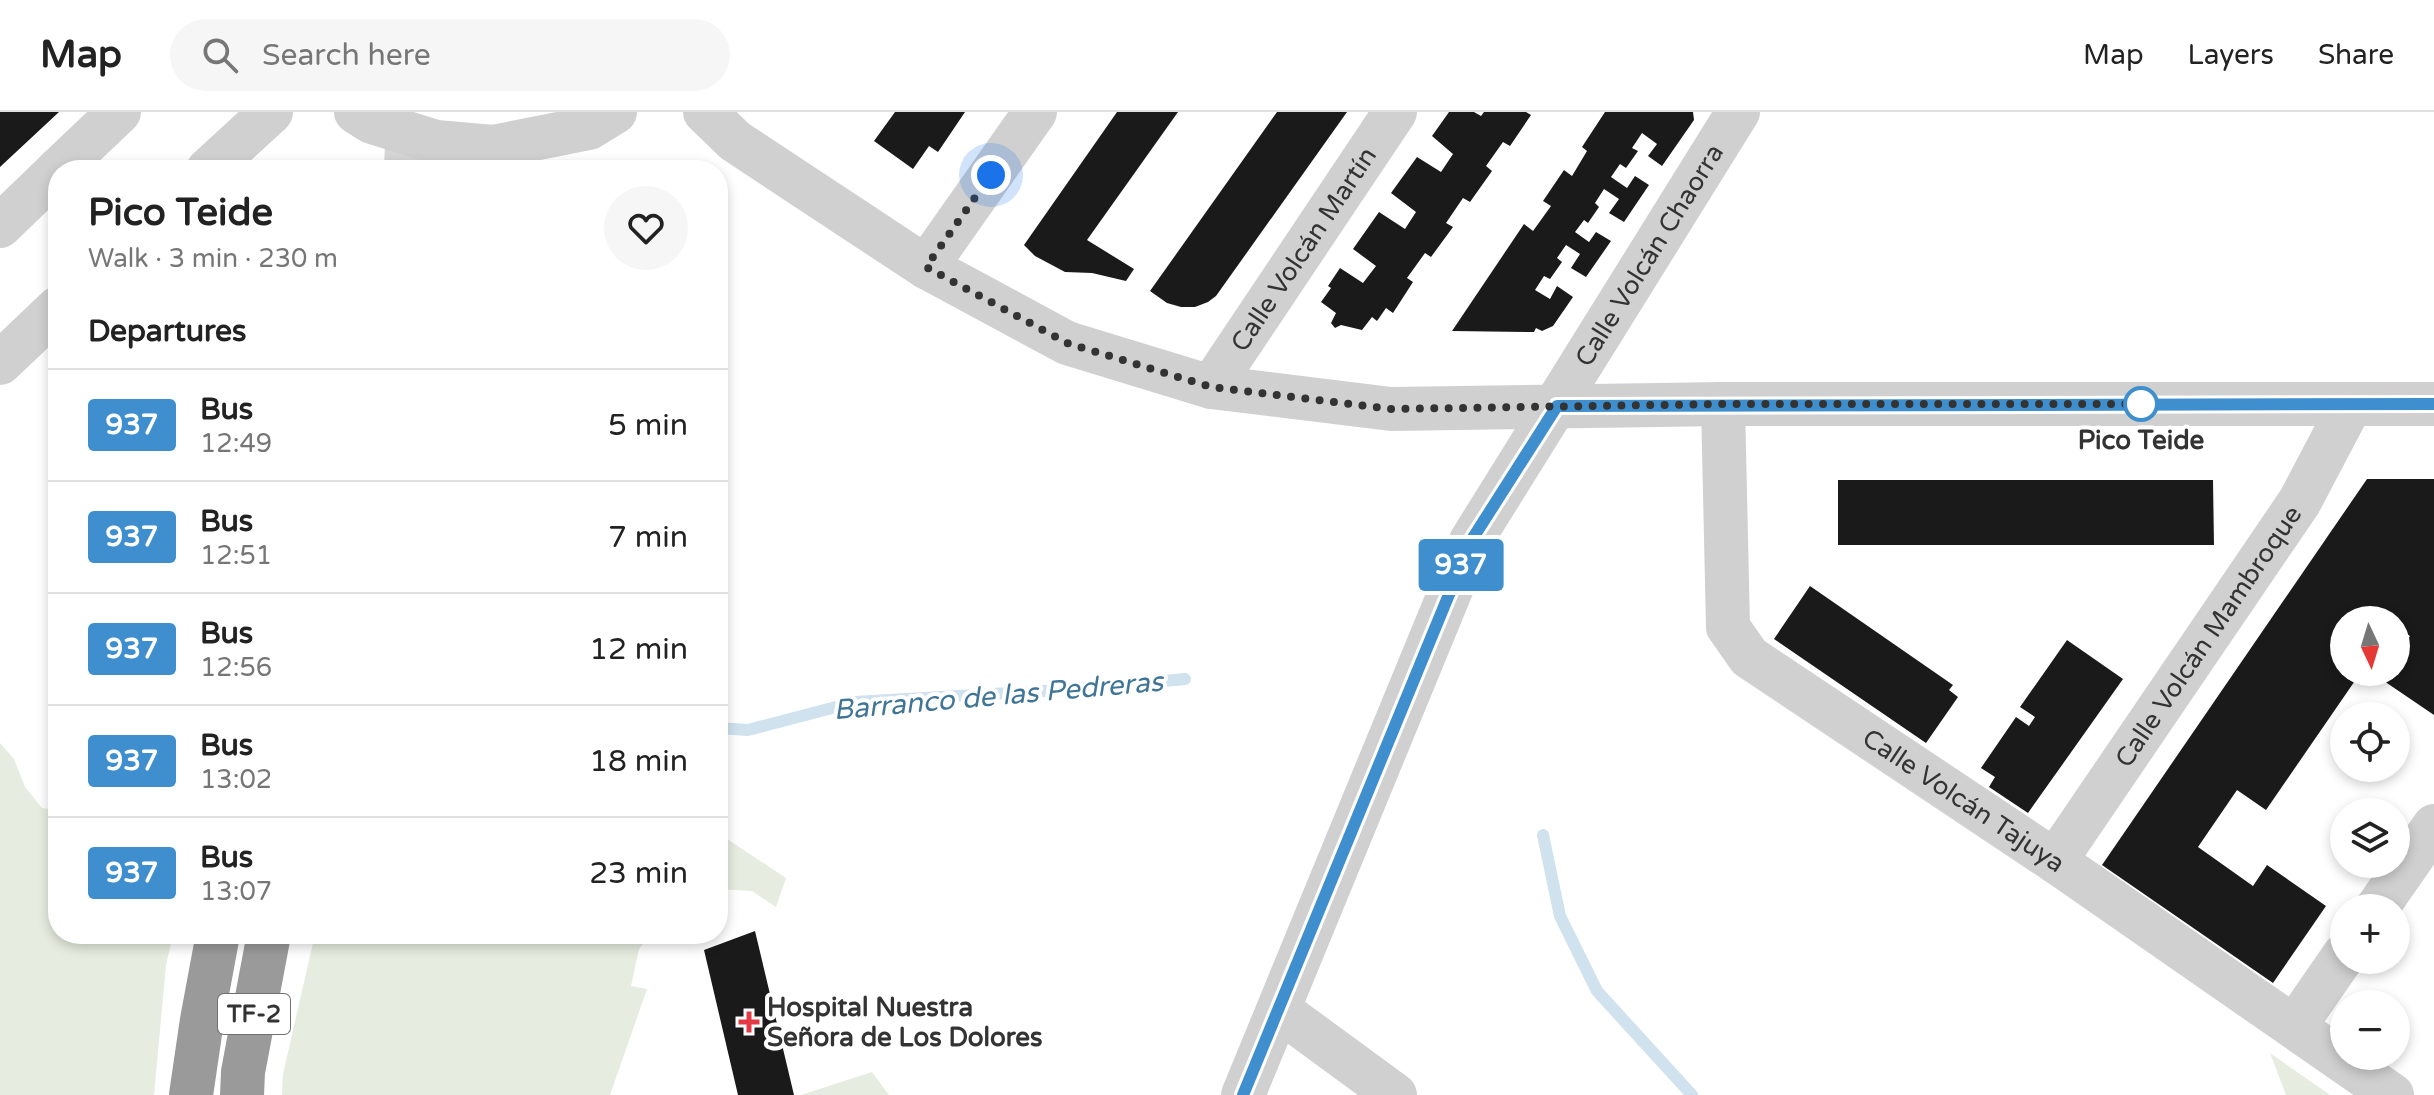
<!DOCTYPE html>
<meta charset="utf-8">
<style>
body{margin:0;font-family:"Varela Round",sans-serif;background:#f6f6f6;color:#222;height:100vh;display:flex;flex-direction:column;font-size:30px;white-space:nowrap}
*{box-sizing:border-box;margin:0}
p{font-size:26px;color:#767676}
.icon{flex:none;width:44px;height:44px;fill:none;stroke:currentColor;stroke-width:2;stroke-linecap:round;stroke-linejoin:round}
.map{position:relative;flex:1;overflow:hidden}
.panel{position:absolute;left:48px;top:48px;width:680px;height:784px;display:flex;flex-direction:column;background:#fff;border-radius:32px;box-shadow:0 4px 12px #0003}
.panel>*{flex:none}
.badge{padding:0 16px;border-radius:6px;font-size:28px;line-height:52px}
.needle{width:52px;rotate:176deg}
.controls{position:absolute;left:2330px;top:494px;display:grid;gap:16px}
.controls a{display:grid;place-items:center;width:80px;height:80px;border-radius:50%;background:#fff;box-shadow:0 4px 12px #0003;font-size:40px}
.you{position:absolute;width:40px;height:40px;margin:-20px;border:6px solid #fff;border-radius:50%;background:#1a73e8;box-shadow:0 0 0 12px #1a73e833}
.map>.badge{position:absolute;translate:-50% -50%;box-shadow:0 0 0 4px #fff}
h2{padding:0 40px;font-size:30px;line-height:72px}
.round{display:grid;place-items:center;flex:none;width:84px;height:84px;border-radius:42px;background:#f6f6f6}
.headline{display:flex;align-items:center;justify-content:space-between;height:136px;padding:0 40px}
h1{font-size:38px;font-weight:800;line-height:60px}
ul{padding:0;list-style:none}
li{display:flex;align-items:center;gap:24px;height:112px;padding:0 40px;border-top:2px solid #e0e0e0}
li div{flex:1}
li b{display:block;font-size:30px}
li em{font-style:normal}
li .badge{min-width:88px;font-weight:700;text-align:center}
header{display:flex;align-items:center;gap:48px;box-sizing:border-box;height:112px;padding:0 40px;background:#fff;border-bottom:2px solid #e0e0e0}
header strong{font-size:38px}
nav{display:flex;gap:44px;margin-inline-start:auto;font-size:28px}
.search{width:560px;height:72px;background:#f6f6f6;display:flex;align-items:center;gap:20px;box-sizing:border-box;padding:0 28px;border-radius:44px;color:#767676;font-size:30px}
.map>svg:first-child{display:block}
.green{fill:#e6ecdf}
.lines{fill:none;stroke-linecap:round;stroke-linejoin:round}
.stream{stroke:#cfe2ee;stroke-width:12}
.building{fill:#1a1a1a}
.highway-tunnel{stroke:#d6d6d6;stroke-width:44;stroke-dasharray:44 22;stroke-linecap:butt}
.minor{stroke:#d0d0d0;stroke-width:44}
.highway{stroke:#9a9a9a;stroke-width:44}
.line-casing{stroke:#fff;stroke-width:18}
.line{stroke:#3f8fcf;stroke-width:12}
.walk{stroke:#333;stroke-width:8;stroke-dasharray:0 14.4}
.stop-dot{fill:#fff;stroke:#3f8fcf;stroke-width:4}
.poi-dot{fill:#e63946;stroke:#fff;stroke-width:3}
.labels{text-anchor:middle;stroke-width:8;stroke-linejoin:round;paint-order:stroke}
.shield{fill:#fff;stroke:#707070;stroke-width:2}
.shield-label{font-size:24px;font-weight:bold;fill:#333}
.street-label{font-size:26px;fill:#333;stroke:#fff}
.stop-label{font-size:26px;font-weight:bold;fill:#333;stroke:#fff}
.poi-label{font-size:26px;font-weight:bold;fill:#333;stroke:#fff;text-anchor:start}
.water-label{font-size:28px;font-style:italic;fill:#3f7597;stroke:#fff}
</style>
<header>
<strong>Map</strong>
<div class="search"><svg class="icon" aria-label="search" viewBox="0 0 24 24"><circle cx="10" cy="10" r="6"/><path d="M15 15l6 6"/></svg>Search here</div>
<nav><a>Map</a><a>Layers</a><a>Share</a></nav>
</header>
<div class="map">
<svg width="2434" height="983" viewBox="0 0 2434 983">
<rect width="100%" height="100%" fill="#fff"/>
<path class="green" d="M0,631L14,647L25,675L42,696L58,698V822H173L166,853L154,983H0Z
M718,721L786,766L776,795L752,779L718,777Z
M315,822H651L639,837L631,874L647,877L610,983H282L283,962Z
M2270,941L2330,983H2286Z
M872,960L889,983H801Z"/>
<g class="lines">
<path class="stream" d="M718,616L748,618L855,590L1079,577L1185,567
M1543,723L1560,804L1597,879L1692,983"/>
</g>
<path class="building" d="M0,0H59L0,55Z
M895,0H965L938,40L929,34L913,57L874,29Z
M1117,0H1178L1087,128L1134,157L1126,169L1092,161L1065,160L1035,144L1024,133Z
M1277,0H1347L1216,184L1208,190L1195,195H1181L1167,191L1150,179Z
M1449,0H1474L1481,4L1484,0H1526L1531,3L1510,34L1503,30L1486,54L1492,59L1470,90L1463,86L1446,111L1453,115L1431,145L1425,141L1407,166L1413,170L1393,201L1386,196L1377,209L1372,205L1362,218L1341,213L1335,216L1331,211L1336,201L1321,190L1331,176L1328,174L1340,156L1363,171L1376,154L1353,137L1379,100L1405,117L1416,100L1391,81L1417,45L1441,60L1453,42L1432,24Z
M1605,0H1693L1694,8L1662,54L1648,44L1657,32L1642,21L1632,36L1638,39L1626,56L1620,52L1611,65L1627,76L1635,64L1649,73L1624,110L1609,101L1619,87L1604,77L1595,91L1599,95L1588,111L1584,108L1575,120L1589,130L1596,120L1611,129L1586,165L1571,156L1580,142L1566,133L1557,146L1562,150L1550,167L1544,164L1535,178L1550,187L1557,174L1573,185L1553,214L1542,219L1536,216L1534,220L1452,219L1524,112L1533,119L1551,94L1543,89L1564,58L1572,64L1587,39L1582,35Z
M2367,367H2434V603L2381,567L2386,560H2396V545L2410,524L2396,515V508H2344V560H2361L2266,698L2237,678L2198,735L2253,774L2267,753L2326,794L2273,871L2102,753Z
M1838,368H2213L2214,433H1838Z
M1810,474L1953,573L1949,578L1958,585L1926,631L1774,527Z
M2067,528L2123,567L2028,701L1989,675L1995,665L1981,656L2016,605L2029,614L2035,605L2020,595Z
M755,819L794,983H738L704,838Z"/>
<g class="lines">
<path class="highway-tunnel" d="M406,58L408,0
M460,58L461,0"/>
<g class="minor">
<path d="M356,0L372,10L436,30L493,35L589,16L615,0"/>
<path d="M705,0L735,29L926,155L1067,231L1211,275L1391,297L1723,292H2434"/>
<path d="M58,58L119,0"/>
<path d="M208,58L271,0"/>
<path d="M0,114L58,58"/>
<path d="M926,155L1035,0"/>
<path d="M0,251L58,196"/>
<path id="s1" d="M1211,275L1395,0"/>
<path id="s2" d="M1723,292L1728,515L1749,545L2055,749L2392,983"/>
<path id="s3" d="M2055,749L2300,389L2351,292"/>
<path d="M2377,796L2434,714"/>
<path d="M1279,898L1395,983"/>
<path d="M2295,914L2344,843"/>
<path id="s4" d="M1243,983L1471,429L1738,0"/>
</g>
<path class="highway" d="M191,983L202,908L218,822
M242,983L243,960L269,822"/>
</g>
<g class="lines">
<defs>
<path id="line" d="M1243,983L1471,429L1557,294L2434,292"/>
</defs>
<use href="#line" class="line-casing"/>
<use href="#line" class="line"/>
<path class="walk" d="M991,63L926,155L1067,231L1211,275L1391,297L1723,292H2141"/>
</g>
<circle class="stop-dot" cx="2141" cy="292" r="16"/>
<path class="poi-dot" d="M745 898h8v8h8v8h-8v8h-8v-8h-8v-8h8z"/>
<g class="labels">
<rect class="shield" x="218" y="882" width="72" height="40" rx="6"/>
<g class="shield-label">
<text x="254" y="910">TF-2</text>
</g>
<g class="street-label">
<text dy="9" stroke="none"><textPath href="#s1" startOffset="166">Calle Volcán Martín</textPath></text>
<text dy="9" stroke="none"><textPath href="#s4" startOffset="936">Calle Volcán Chaorra</textPath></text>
<text dy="9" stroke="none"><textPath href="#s3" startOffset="272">Calle Volcán Mambroque</textPath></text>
<text dy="9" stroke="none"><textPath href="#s2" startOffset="518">Calle Volcán Tajuya</textPath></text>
</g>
<g class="stop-label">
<text x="2141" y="337">Pico Teide</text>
</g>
<g class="poi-label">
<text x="767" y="904">Hospital Nuestra<tspan x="767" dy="30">Señora de Los Dolores</tspan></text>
</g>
<g class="water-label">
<text transform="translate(998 583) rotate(-5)" y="10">Barranco de las Pedreras</text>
</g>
</g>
</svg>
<div class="controls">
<a><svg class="needle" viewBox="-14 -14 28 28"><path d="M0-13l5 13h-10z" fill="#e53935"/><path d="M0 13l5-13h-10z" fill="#767676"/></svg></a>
<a><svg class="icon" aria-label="locate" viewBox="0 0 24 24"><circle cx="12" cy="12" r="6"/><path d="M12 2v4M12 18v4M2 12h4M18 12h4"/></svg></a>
<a><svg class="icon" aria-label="layers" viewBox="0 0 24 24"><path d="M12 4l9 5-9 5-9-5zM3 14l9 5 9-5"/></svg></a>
<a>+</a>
<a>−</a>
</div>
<div class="you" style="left:991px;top:63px"></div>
<b class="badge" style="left:1461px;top:453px;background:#3f8fcf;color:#fff">937</b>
<section class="panel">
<div class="headline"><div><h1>Pico Teide</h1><p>Walk · 3 min · 230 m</p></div><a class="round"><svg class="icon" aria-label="heart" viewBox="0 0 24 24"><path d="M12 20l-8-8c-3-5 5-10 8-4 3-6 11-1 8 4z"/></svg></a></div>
<h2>Departures</h2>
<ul>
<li><span class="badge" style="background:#3f8fcf;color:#fff">937</span><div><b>Bus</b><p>12:49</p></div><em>5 min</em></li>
<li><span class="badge" style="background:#3f8fcf;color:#fff">937</span><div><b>Bus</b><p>12:51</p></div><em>7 min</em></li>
<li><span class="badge" style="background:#3f8fcf;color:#fff">937</span><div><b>Bus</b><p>12:56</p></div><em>12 min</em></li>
<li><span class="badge" style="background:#3f8fcf;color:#fff">937</span><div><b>Bus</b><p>13:02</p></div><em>18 min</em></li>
<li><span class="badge" style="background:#3f8fcf;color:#fff">937</span><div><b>Bus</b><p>13:07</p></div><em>23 min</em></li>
</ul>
</section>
</div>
